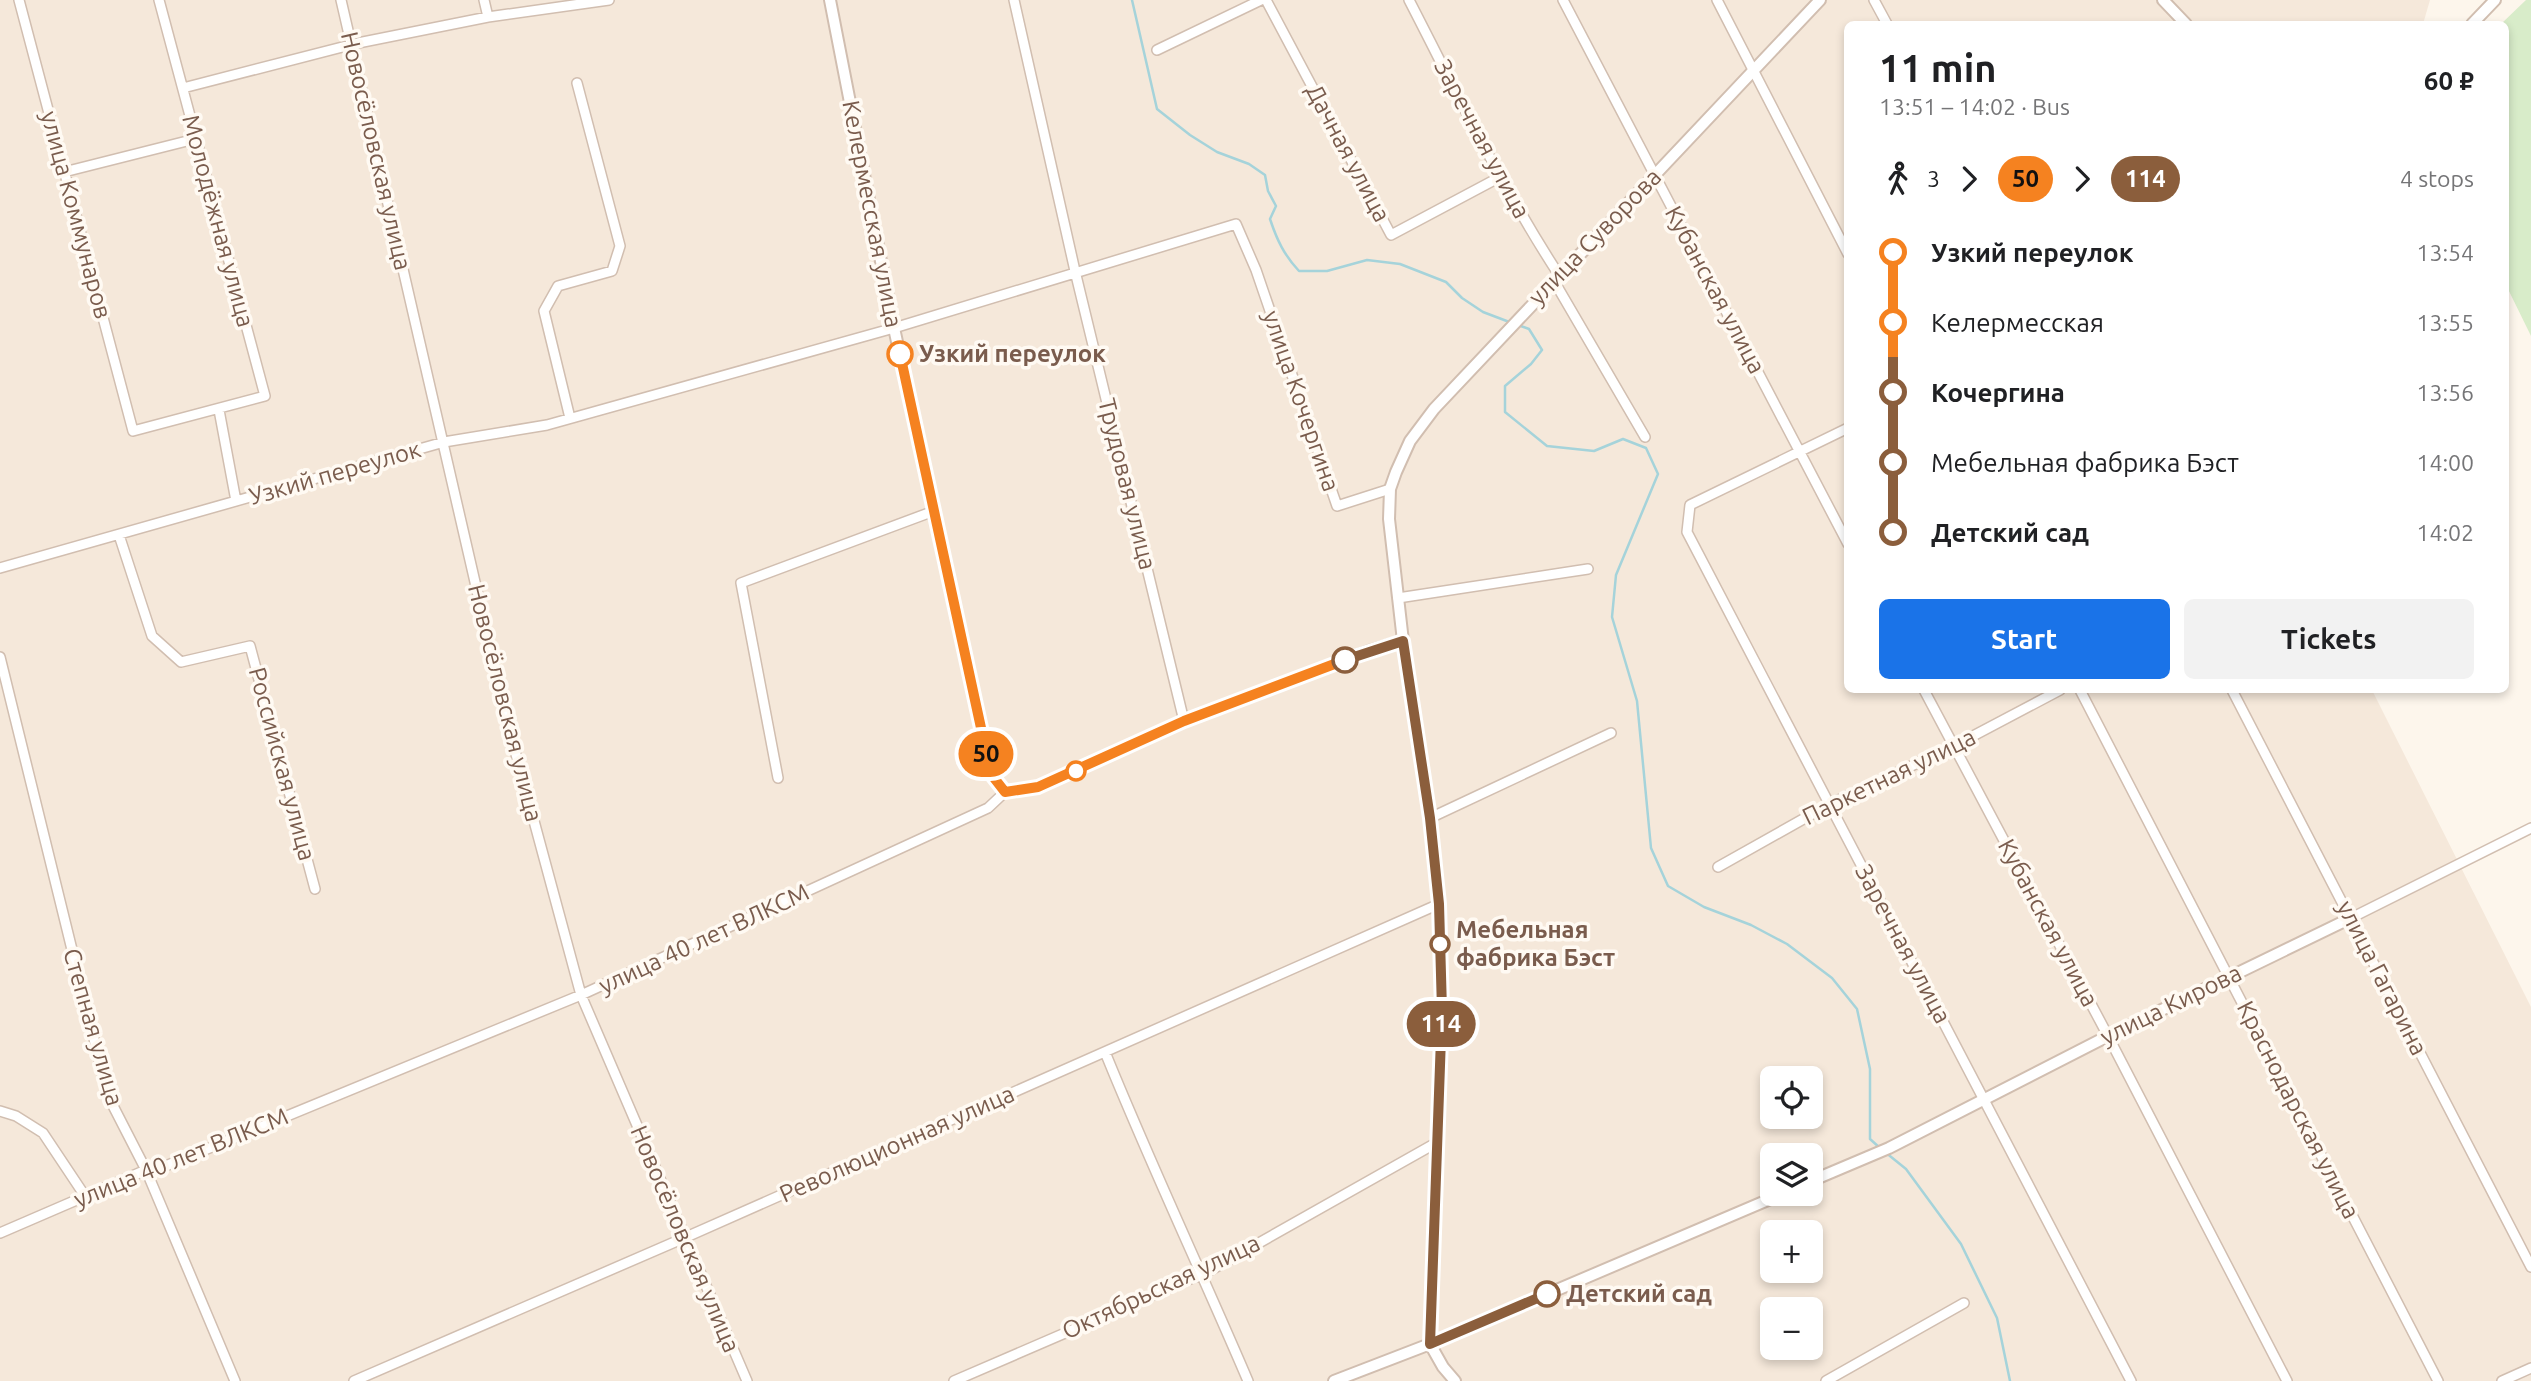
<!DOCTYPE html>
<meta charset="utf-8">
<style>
body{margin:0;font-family:Ubuntu,sans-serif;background:#f2f2f2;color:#202124;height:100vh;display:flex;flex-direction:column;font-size:26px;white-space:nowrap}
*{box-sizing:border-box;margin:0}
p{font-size:23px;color:#757577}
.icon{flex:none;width:38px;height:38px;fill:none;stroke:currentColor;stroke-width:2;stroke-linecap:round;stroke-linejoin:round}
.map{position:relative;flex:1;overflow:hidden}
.drawer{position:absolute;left:1844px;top:21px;width:665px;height:672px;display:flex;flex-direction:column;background:#fff;border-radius:10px;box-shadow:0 4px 10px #0003}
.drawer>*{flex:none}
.badge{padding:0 14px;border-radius:23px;font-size:24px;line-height:46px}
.tools{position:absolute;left:1760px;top:1066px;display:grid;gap:14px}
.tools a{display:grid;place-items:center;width:63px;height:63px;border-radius:10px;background:#fff;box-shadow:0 4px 10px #0003;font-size:35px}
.map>.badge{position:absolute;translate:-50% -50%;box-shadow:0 0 0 4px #fff}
.legs{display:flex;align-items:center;gap:10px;height:77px;padding:0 35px;font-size:23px}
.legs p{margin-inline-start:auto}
.head{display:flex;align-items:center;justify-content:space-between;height:119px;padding:0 35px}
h1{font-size:38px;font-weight:700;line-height:52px}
.action{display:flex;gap:14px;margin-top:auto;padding:14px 35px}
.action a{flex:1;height:80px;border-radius:10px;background:#1a73e8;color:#fff;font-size:28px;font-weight:700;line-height:80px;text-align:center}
.action a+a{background:#f2f2f2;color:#202124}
ul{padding:0 35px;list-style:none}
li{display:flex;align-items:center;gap:24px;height:70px;font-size:26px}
li i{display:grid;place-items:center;width:10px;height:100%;margin:0 9px;background:currentColor}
li i::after{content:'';width:18px;height:18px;margin:-9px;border:5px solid;border-radius:50%;background:#fff}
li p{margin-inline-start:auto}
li:first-child i{background:linear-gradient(#0000 50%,currentColor 0)}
li:last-child i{background:linear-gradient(currentColor 50%,#0000 0)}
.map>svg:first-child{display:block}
.residential{fill:#f5e8da;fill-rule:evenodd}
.green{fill:#d8ecc9}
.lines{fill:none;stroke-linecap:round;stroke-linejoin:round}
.stream{stroke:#a5d3da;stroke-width:2.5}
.minor-casing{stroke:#d1beb0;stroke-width:12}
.tertiary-casing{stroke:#d1beb0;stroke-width:14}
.minor{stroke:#fff;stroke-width:9}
.tertiary{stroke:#fff;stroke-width:10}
.line-1-casing{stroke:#fff;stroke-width:16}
.line-2-casing{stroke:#fff;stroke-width:16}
.line-1{stroke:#f58220;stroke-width:10}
.line-2{stroke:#8b5e3c;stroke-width:10}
.stop-1-dot{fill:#fff;stroke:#f58220;stroke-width:3.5}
.stop-2-dot{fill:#fff;stroke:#8b5e3c;stroke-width:3.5}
.labels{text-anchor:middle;stroke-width:7;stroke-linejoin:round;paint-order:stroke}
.street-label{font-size:24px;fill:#7a5c4d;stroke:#fffaf3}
.stop-label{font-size:24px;font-weight:bold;fill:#7a5c4d;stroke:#fffaf3;text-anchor:start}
</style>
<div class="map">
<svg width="2531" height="1381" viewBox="0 0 2531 1381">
<rect width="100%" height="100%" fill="#fdf6ec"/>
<path class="residential" d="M0,0H2430L2423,24H1848V690H2372L2531,1007V1381H0ZM1773,1078H1811V1116H1773ZM1773,1155H1811V1194H1773ZM1773,1232H1811V1270H1773ZM1773,1309H1811V1348H1773Z"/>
<path class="green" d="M2526,0H2531V336L2506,285V24H2501Z"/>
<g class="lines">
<path class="stream" d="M1132,0L1157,109L1190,135L1217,152L1249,164L1265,175L1268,191L1276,206L1270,219C1277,240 1284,255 1299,271H1327L1367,260L1400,264L1446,282L1462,298L1483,312L1512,323
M1518,325L1529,329L1542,350L1531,364L1505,386V412L1547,446L1594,451L1623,439L1646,448L1658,474L1616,575L1612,617L1637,701L1651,848L1668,886L1704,907L1751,925L1787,944L1832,978L1857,1009L1870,1069V1139L1880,1148
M1885,1152L1906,1169L1961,1244L1997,1318L2010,1381"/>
<defs>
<path id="minor" d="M19,0L133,431L265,396L159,0
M341,0L507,721L581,995L747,1381
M484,0L488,17
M1014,0L1075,271L1184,721
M1266,0L1391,235L1500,177
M1409,0C1457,93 1502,188 1559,275
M1563,0L1848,544
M1717,0L1848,254
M1874,0L1887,24
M1157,50L1261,0
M183,88L358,43L488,17L609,0
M64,172L195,139
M1554,281L1645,437
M219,410L236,501
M570,418L544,311L558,286L612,271L620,246L577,83
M1848,428L1690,505L1687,532L2131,1381
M119,535L152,636L181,662L250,646L315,889
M0,568L444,442L547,425L894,328L1236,224L1256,270L1337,506L1390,489
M1398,598L1588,569
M0,657L108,1096L146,1170L235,1381
M1924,690L2108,1036L2287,1381
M2080,690L2438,1381
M2232,690L2531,1267
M778,778L741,583L934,511
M1430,818L1611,733
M1718,867L1830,804L1954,746L2060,690
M2351,918L2531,828
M1105,1052C1150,1163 1201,1271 1248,1381
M0,1111L16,1116L43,1133L85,1196
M0,1233L146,1170L168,1165L581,995L988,808L1005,792
M354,1381L684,1238L1439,904
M954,1381L1211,1270L1436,1143
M1826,1381L1964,1303
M2502,1381L2531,1368"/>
<path id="tertiary" d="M830,0L894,328L991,774L1005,792L1038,787L1184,721L1369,651L1403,641
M2163,0L2186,24
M2472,24L2495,0
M1811,1181L1889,1148L2108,1036L2351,918
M1334,1381L1430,1344L1782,1194
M1455,1381L1443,1367L1430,1344L1442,1010L1439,904L1430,818L1403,641L1389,519L1390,489L1396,472L1410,441L1434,409L1820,0"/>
</defs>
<use href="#minor" class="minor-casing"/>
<use href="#tertiary" class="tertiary-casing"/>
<use href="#minor" class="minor"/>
<use href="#tertiary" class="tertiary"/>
</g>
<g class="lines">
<defs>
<path id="line-1" d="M900,354L991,774L1005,792L1038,787L1184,721L1345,660"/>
<path id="line-2" d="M1345,660L1403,641L1430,818L1439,904L1442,1010L1430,1344L1547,1294"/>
</defs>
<use href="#line-1" class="line-1-casing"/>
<use href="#line-2" class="line-2-casing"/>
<use href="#line-1" class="line-1"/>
<use href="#line-2" class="line-2"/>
</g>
<g class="stop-1-dot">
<circle cx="900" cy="354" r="12"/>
<circle cx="1076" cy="771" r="9"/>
</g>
<g class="stop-2-dot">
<circle cx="1345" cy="660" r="12"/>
<circle cx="1440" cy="944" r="9"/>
<circle cx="1547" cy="1294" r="12"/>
</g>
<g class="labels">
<g class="street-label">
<text transform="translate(1482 139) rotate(62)" y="8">Заречная улица</text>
<text transform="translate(376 151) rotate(77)" y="8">Новосёловская улица</text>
<text transform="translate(1348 153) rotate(62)" y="8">Дачная улица</text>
<text transform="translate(872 214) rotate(79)" y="8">Келермесская улица</text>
<text transform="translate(76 215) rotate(75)" y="8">улица Коммунаров</text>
<text transform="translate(218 221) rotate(75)" y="8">Молодёжная улица</text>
<text transform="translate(1595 237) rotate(-46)" y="8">улица Суворова</text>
<text transform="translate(1715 290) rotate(62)" y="8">Кубанская улица</text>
<text transform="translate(1301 401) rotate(71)" y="8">улица Кочергина</text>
<text transform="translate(335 473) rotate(-16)" y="8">Узкий переулок</text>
<text transform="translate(1127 484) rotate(76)" y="8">Трудовая улица</text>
<text transform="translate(505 703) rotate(76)" y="8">Новосёловская улица</text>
<text transform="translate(282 764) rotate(75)" y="8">Российская улица</text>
<text transform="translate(1889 777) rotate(-26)" y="8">Паркетная улица</text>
<text transform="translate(2048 923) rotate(62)" y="8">Кубанская улица</text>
<text transform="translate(704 939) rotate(-25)" y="8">улица 40 лет ВЛКСМ</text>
<text transform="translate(1903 944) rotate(62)" y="8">Заречная улица</text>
<text transform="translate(2382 978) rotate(63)" y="8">улица Гагарина</text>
<text transform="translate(2171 1005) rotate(-26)" y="8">улица Кирова</text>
<text transform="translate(93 1027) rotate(74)" y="8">Степная улица</text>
<text transform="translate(2298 1110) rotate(63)" y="8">Краснодарская улица</text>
<text transform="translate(897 1144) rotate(-24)" y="8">Революционная улица</text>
<text transform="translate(181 1158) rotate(-22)" y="8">улица 40 лет ВЛКСМ</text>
<text transform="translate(685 1239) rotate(67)" y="8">Новосёловская улица</text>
<text transform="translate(1161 1287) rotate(-25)" y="8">Октябрьская улица</text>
</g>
<g class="stop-label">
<text x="919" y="362">Узкий переулок</text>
<text x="1456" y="938">Мебельная<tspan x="1456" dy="28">фабрика Бэст</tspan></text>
<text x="1566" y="1302">Детский сад</text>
</g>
</g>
</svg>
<div class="tools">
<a><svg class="icon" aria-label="locate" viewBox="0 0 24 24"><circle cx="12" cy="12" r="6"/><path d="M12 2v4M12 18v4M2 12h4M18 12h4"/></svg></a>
<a><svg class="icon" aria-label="layers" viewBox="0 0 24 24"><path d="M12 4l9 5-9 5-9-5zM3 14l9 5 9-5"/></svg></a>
<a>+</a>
<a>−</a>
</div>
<b class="badge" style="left:986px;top:754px;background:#f58220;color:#111">50</b>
<b class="badge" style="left:1441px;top:1024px;background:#8b5e3c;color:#fff">114</b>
<section class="drawer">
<div class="head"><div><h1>11 min</h1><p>13:51 – 14:02 · Bus</p></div><b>60 ₽</b></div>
<div class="legs"><svg class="icon" aria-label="walk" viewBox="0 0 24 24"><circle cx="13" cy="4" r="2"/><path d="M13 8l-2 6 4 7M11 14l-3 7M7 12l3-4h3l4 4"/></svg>3<svg class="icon" aria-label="forward" viewBox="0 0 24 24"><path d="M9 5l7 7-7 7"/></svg><b class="badge" style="background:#f58220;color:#111">50</b><svg class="icon" aria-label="forward" viewBox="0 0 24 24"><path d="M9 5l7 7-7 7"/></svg><b class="badge" style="background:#8b5e3c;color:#fff">114</b><p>4 stops</p></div>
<ul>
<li><i style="color:#f58220"></i><b>Узкий переулок</b><p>13:54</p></li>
<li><i style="color:#f58220"></i><span>Келермесская</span><p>13:55</p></li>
<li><i style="color:#8b5e3c"></i><b>Кочергина</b><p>13:56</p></li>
<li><i style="color:#8b5e3c"></i><span>Мебельная фабрика Бэст</span><p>14:00</p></li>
<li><i style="color:#8b5e3c"></i><b>Детский сад</b><p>14:02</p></li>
</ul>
<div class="action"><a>Start</a><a>Tickets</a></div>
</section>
</div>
